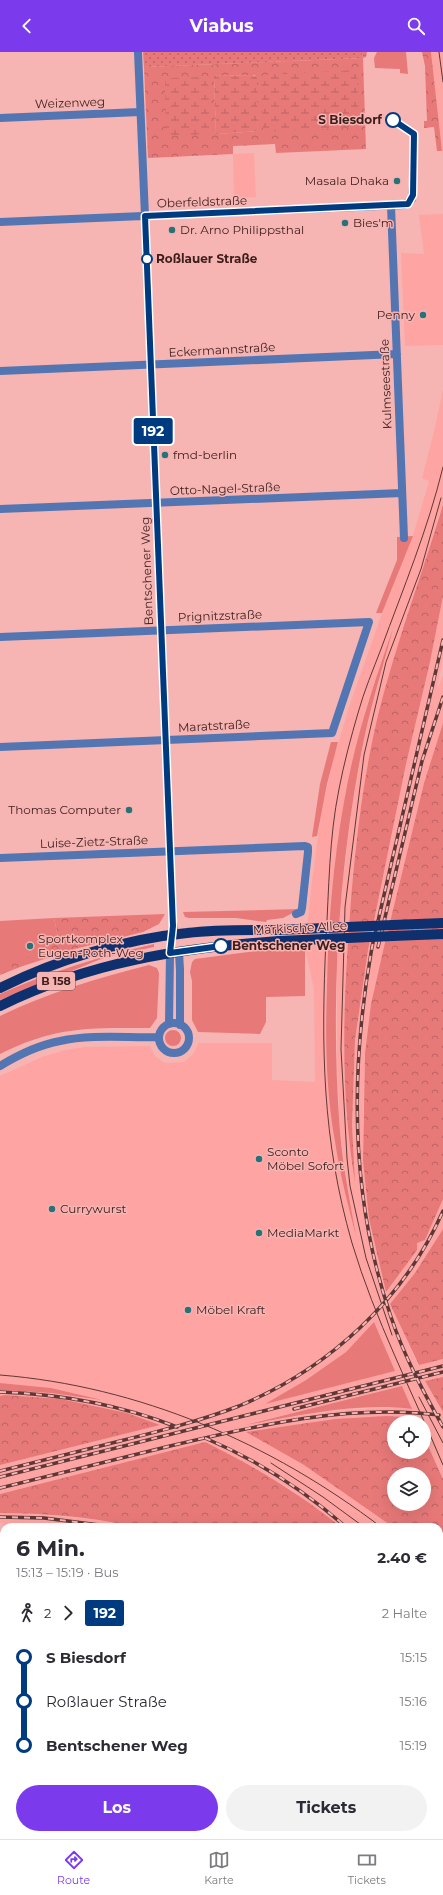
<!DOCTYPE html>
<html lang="de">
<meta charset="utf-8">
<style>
body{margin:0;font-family:Montserrat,sans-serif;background:#f2f2f3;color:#2b2b33;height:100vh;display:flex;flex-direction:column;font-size:15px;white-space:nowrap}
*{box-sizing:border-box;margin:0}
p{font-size:13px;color:#7c7c81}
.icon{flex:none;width:22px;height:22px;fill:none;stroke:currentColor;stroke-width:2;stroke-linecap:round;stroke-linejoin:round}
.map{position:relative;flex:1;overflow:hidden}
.side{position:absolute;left:0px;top:1471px;width:443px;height:316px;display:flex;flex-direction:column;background:#fff;border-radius:12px 12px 0 0;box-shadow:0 4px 16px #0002}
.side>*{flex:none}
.badge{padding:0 8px;border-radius:3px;font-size:14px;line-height:26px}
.fabs{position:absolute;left:387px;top:1363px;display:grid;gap:8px}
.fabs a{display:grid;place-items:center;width:44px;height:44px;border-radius:50%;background:#fff;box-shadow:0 4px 16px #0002;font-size:20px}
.map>.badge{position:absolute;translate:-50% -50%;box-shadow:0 0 0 2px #fff}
.legs{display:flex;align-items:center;gap:6px;height:44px;padding:0 16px;font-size:13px}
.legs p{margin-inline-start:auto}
.headline{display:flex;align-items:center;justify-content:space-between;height:68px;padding:0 16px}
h1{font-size:22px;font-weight:700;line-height:30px}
.action{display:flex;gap:8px;margin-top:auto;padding:8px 16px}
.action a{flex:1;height:46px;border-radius:24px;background:#7c3aed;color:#fff;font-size:16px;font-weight:700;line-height:46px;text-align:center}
.action a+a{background:#f2f2f3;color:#2b2b33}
ul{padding:0 16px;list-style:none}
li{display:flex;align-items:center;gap:14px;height:44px;font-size:15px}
li i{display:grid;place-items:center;width:6px;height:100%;margin:0 5px;background:currentColor}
li i::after{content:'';width:10px;height:10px;margin:-5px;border:3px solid;border-radius:50%;background:#fff}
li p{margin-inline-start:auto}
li:first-child i{background:linear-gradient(#0000 50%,currentColor 0)}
li:last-child i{background:linear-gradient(currentColor 50%,#0000 0)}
header{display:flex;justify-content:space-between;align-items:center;height:52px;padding:0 16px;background:#7c3aed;color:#fff;font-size:18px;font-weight:700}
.tab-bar{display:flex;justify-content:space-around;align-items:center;height:56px;border-top:1px solid #e1e1e2;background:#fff;font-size:11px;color:#7c7c81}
.tab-bar a{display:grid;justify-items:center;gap:2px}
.tab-bar .on{color:#7c3aed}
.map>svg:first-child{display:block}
.built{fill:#fea5a3;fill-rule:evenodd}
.grass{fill:#e87979}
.forest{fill:url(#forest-crowns);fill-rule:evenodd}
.wetland{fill:url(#wetland-marsh)}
.park{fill:url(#park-dots)}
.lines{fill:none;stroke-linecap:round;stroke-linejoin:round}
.minor{stroke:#5375b2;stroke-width:8}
.tertiary{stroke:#5375b2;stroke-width:8}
.primary{stroke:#0e306f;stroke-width:10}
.tram{stroke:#5d3837;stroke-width:1}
.rail-casing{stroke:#5d3837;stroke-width:3.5}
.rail{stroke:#f6b4b2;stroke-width:2;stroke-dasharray:6;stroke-linecap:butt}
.primary-bridge{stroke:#0e306f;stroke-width:10}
.line-1-casing{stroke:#fff;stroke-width:9}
.line-1{stroke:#003b80;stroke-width:6}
.stop-1-dot{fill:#fff;stroke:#003b80;stroke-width:2}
.poi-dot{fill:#277277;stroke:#f6b4b2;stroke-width:1.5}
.labels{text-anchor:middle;stroke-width:3;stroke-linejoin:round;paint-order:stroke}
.shield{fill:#f6b4b2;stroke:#744b4a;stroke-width:1}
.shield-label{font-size:11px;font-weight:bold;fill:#3c1e1d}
.street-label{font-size:12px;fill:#3c1e1d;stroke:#f6b4b2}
.stop-label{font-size:12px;font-weight:bold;fill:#3c1e1d;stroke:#f6b4b2;text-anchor:start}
.poi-label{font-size:12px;fill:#3c1e1d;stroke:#f6b4b2;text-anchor:start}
</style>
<header><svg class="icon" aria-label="back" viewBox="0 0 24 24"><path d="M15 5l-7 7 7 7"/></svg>Viabus<svg class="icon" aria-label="search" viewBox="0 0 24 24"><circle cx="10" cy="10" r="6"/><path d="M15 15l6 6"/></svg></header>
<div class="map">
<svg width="443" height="1787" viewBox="0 0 443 1787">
<defs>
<pattern id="forest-crowns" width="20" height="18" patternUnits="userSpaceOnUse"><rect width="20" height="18" fill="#e87979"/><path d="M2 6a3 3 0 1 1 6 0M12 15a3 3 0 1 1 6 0" fill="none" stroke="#bd6363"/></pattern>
<pattern id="wetland-marsh" width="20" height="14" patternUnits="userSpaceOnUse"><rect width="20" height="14" fill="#e87979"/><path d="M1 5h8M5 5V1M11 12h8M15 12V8" fill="none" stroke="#bd6363"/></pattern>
<pattern id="park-dots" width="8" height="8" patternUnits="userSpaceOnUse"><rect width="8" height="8" fill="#e87979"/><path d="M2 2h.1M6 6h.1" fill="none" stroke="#bd6363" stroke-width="1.8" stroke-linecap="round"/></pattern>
</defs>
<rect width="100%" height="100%" fill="#f6b4b2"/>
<path class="built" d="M431,0H443V103L440,83Z
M254,101L256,145L234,146L233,102Z
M443,162V293L405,294L401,201L424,202L419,163Z
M443,338V453L379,658L367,718L355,797L346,911L344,997L355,1125L352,1073L355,988L368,898L406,712L430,610L443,544V605L437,637L443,624V671L424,731L371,952L365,1001L363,1053V1109L369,1167L386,1240L417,1191L425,1188L443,1147V1177L415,1221L390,1252L418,1313L443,1307V1325L425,1330L443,1360V1427L424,1385V1370H417L415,1366L335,1367L247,1380L304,1413L393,1475H341L289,1436L205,1390L0,1442V1413L159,1373L127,1361L61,1347L0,1344V1338H19L96,1347L51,1336L0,1331V1024L42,1005L65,998L85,995L150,994L155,1004L165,1011L184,1010L193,1002L199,991H272V1028L315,1030L314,937L305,896L312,829L321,762L334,705L349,655L382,561L413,484L429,429L422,426L435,375ZM391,583L364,687L352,757L341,845L337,919V1002L340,1080L354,1176L334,1089L328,1026L326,968L328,900L366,656ZM374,1270L394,1319L267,1351L306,1328L346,1300ZM402,1334L412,1357L395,1355L335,1359L251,1371Z
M0,1461H19L111,1469L136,1475H4V1484L3,1471H0Z
M439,1512L443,1517V1592L439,1586Z"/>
<path class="grass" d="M377,0H406L408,22L400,21V17L375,16L374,6Z
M413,484L382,561H376L397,508V485Z
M393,577C383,614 372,650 364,687C338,815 330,950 340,1080C343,1115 350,1149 356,1184C348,1153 340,1122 335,1090C326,1039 325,986 327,935C328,874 333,811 344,750C354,691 373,633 393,577Z
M331,690H338L327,732L317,784L312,785L320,732Z
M300,857L283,866L267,868L266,870L236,866H189L185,865L183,860Z
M54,866L61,899L0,922V869Z
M154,892V895L106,905L0,948V942C50,920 101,904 154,892Z
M280,896H305V944L266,945V970L260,982L198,980L192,968V929L190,920L192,910L195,907Z
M149,913L157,916L159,921L157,966L150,976C90,976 55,974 0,1002V964C47,941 98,926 149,913Z
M165 986a8 8 0 1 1 16 0a8 8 0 1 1-16 0Z
M374,1270L395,1319L265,1352L306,1328L346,1300Z
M0,1331L51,1336L102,1348L51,1341L0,1338Z
M402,1334L412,1357C357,1350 299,1364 245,1373Z"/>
<path class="forest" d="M362,0H367L366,5L363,6L366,97L276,101L275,92L233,94V102L148,106L144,15L363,6ZM255,23L258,79L216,82L214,24Z
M422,0H431L442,99H437L434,75L424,76V69H427L425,14Z
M443,453V544L430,610L406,712L368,898L355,988L352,1073L355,1130C340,1039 343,953 350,861C355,793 363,725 379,659C397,589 422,522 443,453Z
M443,671V1147L425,1188L417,1191V1198L386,1240L369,1167L363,1109L365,1001L371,952L384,895L424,731Z
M165,862L159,872L143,880L75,897L20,915L0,923V913L37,903L44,896L59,889L54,866Z
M443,1177V1307L419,1313L390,1252L415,1221Z
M443,1325V1360L425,1329Z
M5,1343L61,1347L127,1361L160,1373L0,1413V1344Z
M387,1364L416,1366L417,1370H394V1400H424V1385L443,1427V1517L439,1512V1475H393L304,1413L246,1380L335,1367ZM394,1422H424V1452H394Z
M205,1390C254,1414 299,1441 341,1475H136C92,1465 45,1461 0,1461V1442Z
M439,1586L443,1592V1633L439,1629Z
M439,1641L443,1644V1711H439Z"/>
<path class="wetland" d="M357,18L359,75L266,80L263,79L261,26L263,23Z
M253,23L257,26L258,79L216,82L214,24Z
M208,25L210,82L166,84L165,26Z"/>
<path class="park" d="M143,0H362L363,6L144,15Z
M0,1638H4V1671H0Z"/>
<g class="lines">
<path class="minor" d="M138,0L145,164
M0,66L140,60
M391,154L404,486
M0,319L397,302
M0,457L402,441
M0,585L369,570L332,681L0,695
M0,806L305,794L308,795V800L302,856L301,860L296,862
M179,900L180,918V973
M159 986a15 15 0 1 1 30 0a15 15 0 1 1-30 0Z
M169,972L170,901
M0,1014C18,1003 39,993 60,989C92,982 127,986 159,985
M0,1586H4
M0,1676H4
M191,1783L192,1787
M430,1783V1787"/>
<path class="tertiary" d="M145,164L173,869L175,882
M0,170L404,153L412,147L413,133"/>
<path class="primary" d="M393,873L443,871
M393,884L443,882
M0,936C56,908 125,887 187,881C218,877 249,878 279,878
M0,954C89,910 181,896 279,889"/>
<path class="tram" d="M439,0L443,30
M443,415C428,477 403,537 381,597C373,618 364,639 358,661C351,685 344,711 339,737C329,786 329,837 326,887C321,994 322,1087 352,1191C375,1268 412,1339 443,1413
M392,1283L366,1206L350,1134L347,1106L341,997L345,855L364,703L386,610L421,517L441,446
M0,1323C139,1334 271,1391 381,1475
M419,1345L443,1391
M271,1411L323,1445L364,1475
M439,1524L443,1528
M439,1547L443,1551"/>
<defs>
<path id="rail" d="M443,588L372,895C350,1018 350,1146 391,1265C404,1304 423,1339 443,1375
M378,895L422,709L443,645
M0,1340C60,1342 121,1353 177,1375
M294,1357L443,1320
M205,1386C257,1408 304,1438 346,1475
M0,1419C40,1409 80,1399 120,1389C160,1379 200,1369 239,1354C328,1317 404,1248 443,1159
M0,1425L443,1314
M0,1436C57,1422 114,1408 170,1394C259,1373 348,1352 439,1363
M0,1465L44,1466L115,1475
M439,1579L443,1585
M439,1635L443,1639"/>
</defs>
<use href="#rail" class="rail-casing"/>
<use href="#rail" class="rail"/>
<path class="primary-bridge" d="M279,878L393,873
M279,889L393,884"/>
</g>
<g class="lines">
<defs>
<path id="line-1" d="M221,894L170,901L173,874L145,164L408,152L413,143L414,82L393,68"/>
</defs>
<use href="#line-1" class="line-1-casing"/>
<use href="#line-1" class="line-1"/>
</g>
<g class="stop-1-dot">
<circle cx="393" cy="68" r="7"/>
<circle cx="147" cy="207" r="5"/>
<circle cx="221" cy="894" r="7"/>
</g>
<g class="poi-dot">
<circle cx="397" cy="129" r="4"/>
<circle cx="345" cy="171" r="4"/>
<circle cx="172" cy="178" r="4"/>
<circle cx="423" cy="263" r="4"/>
<circle cx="165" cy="403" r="4"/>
<circle cx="129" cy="758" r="4"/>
<circle cx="30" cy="894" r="4"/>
<circle cx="259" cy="1107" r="4"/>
<circle cx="52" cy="1157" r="4"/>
<circle cx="259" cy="1181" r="4"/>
<circle cx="188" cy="1258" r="4"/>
</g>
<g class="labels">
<rect class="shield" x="37" y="920" width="38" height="18" rx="3"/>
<g class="shield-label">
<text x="56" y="933">B 158</text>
</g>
<g class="street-label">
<text transform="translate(70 51) rotate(-2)" y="4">Weizenweg</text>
<text transform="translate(202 150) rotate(-2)" y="4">Oberfeldstraße</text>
<text transform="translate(222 298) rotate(-3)" y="4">Eckermannstraße</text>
<text transform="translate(386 332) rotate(-92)" y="4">Kulmseestraße</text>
<text transform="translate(225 437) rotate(-2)" y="4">Otto-Nagel-Straße</text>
<text transform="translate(147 519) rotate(-92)" y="4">Bentschener Weg</text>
<text transform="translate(220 564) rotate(-2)" y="4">Prignitzstraße</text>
<text transform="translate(214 674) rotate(-3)" y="4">Maratstraße</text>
<text transform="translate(94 790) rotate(-2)" y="4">Luise-Zietz-Straße</text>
<text transform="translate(300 876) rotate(-3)" y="4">Märkische Allee</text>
</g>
<g class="stop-label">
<text x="382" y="72" text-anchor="end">S Biesdorf</text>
<text x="156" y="211">Roßlauer Straße</text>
<text x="232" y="898">Bentschener Weg</text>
</g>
<g class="poi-label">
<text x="389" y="133" text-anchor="end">Masala Dhaka</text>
<text x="353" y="175">Bies'm</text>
<text x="180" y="182">Dr. Arno Philippsthal</text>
<text x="415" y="267" text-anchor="end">Penny</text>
<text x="173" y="407">fmd-berlin</text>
<text x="121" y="762" text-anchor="end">Thomas Computer</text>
<text x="38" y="891">Sportkomplex<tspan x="38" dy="14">Eugen-Roth-Weg</tspan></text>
<text x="267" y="1104">Sconto<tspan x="267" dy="14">Möbel Sofort</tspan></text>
<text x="60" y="1161">Currywurst</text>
<text x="267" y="1185">MediaMarkt</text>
<text x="196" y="1262">Möbel Kraft</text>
</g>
</g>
</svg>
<div class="fabs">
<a><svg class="icon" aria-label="locate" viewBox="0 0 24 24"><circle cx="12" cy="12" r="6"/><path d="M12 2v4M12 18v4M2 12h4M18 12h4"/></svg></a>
<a><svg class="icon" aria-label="layers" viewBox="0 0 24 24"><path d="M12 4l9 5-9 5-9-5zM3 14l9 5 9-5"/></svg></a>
</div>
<b class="badge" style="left:153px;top:379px;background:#003b80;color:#fff">192</b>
<section class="side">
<div class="headline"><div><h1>6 Min.</h1><p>15:13 – 15:19 · Bus</p></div><b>2.40 €</b></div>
<div class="legs"><svg class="icon" aria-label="walk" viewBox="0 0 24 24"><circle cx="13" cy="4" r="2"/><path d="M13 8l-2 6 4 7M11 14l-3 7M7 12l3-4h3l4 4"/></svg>2<svg class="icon" aria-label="forward" viewBox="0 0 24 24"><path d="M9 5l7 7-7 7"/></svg><b class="badge" style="background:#003b80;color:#fff">192</b><p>2 Halte</p></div>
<ul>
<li><i style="color:#003b80"></i><b>S Biesdorf</b><p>15:15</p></li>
<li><i style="color:#003b80"></i><span>Roßlauer Straße</span><p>15:16</p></li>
<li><i style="color:#003b80"></i><b>Bentschener Weg</b><p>15:19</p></li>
</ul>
<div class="action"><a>Los</a><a>Tickets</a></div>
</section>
</div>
<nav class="tab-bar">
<a class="on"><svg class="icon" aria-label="directions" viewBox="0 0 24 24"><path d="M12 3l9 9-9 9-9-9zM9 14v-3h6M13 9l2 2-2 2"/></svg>Route</a>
<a><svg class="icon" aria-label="map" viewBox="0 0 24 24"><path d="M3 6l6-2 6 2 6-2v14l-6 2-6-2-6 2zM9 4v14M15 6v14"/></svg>Karte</a>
<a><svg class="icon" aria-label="tickets" viewBox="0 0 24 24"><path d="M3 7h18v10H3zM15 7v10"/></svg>Tickets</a>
</nav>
